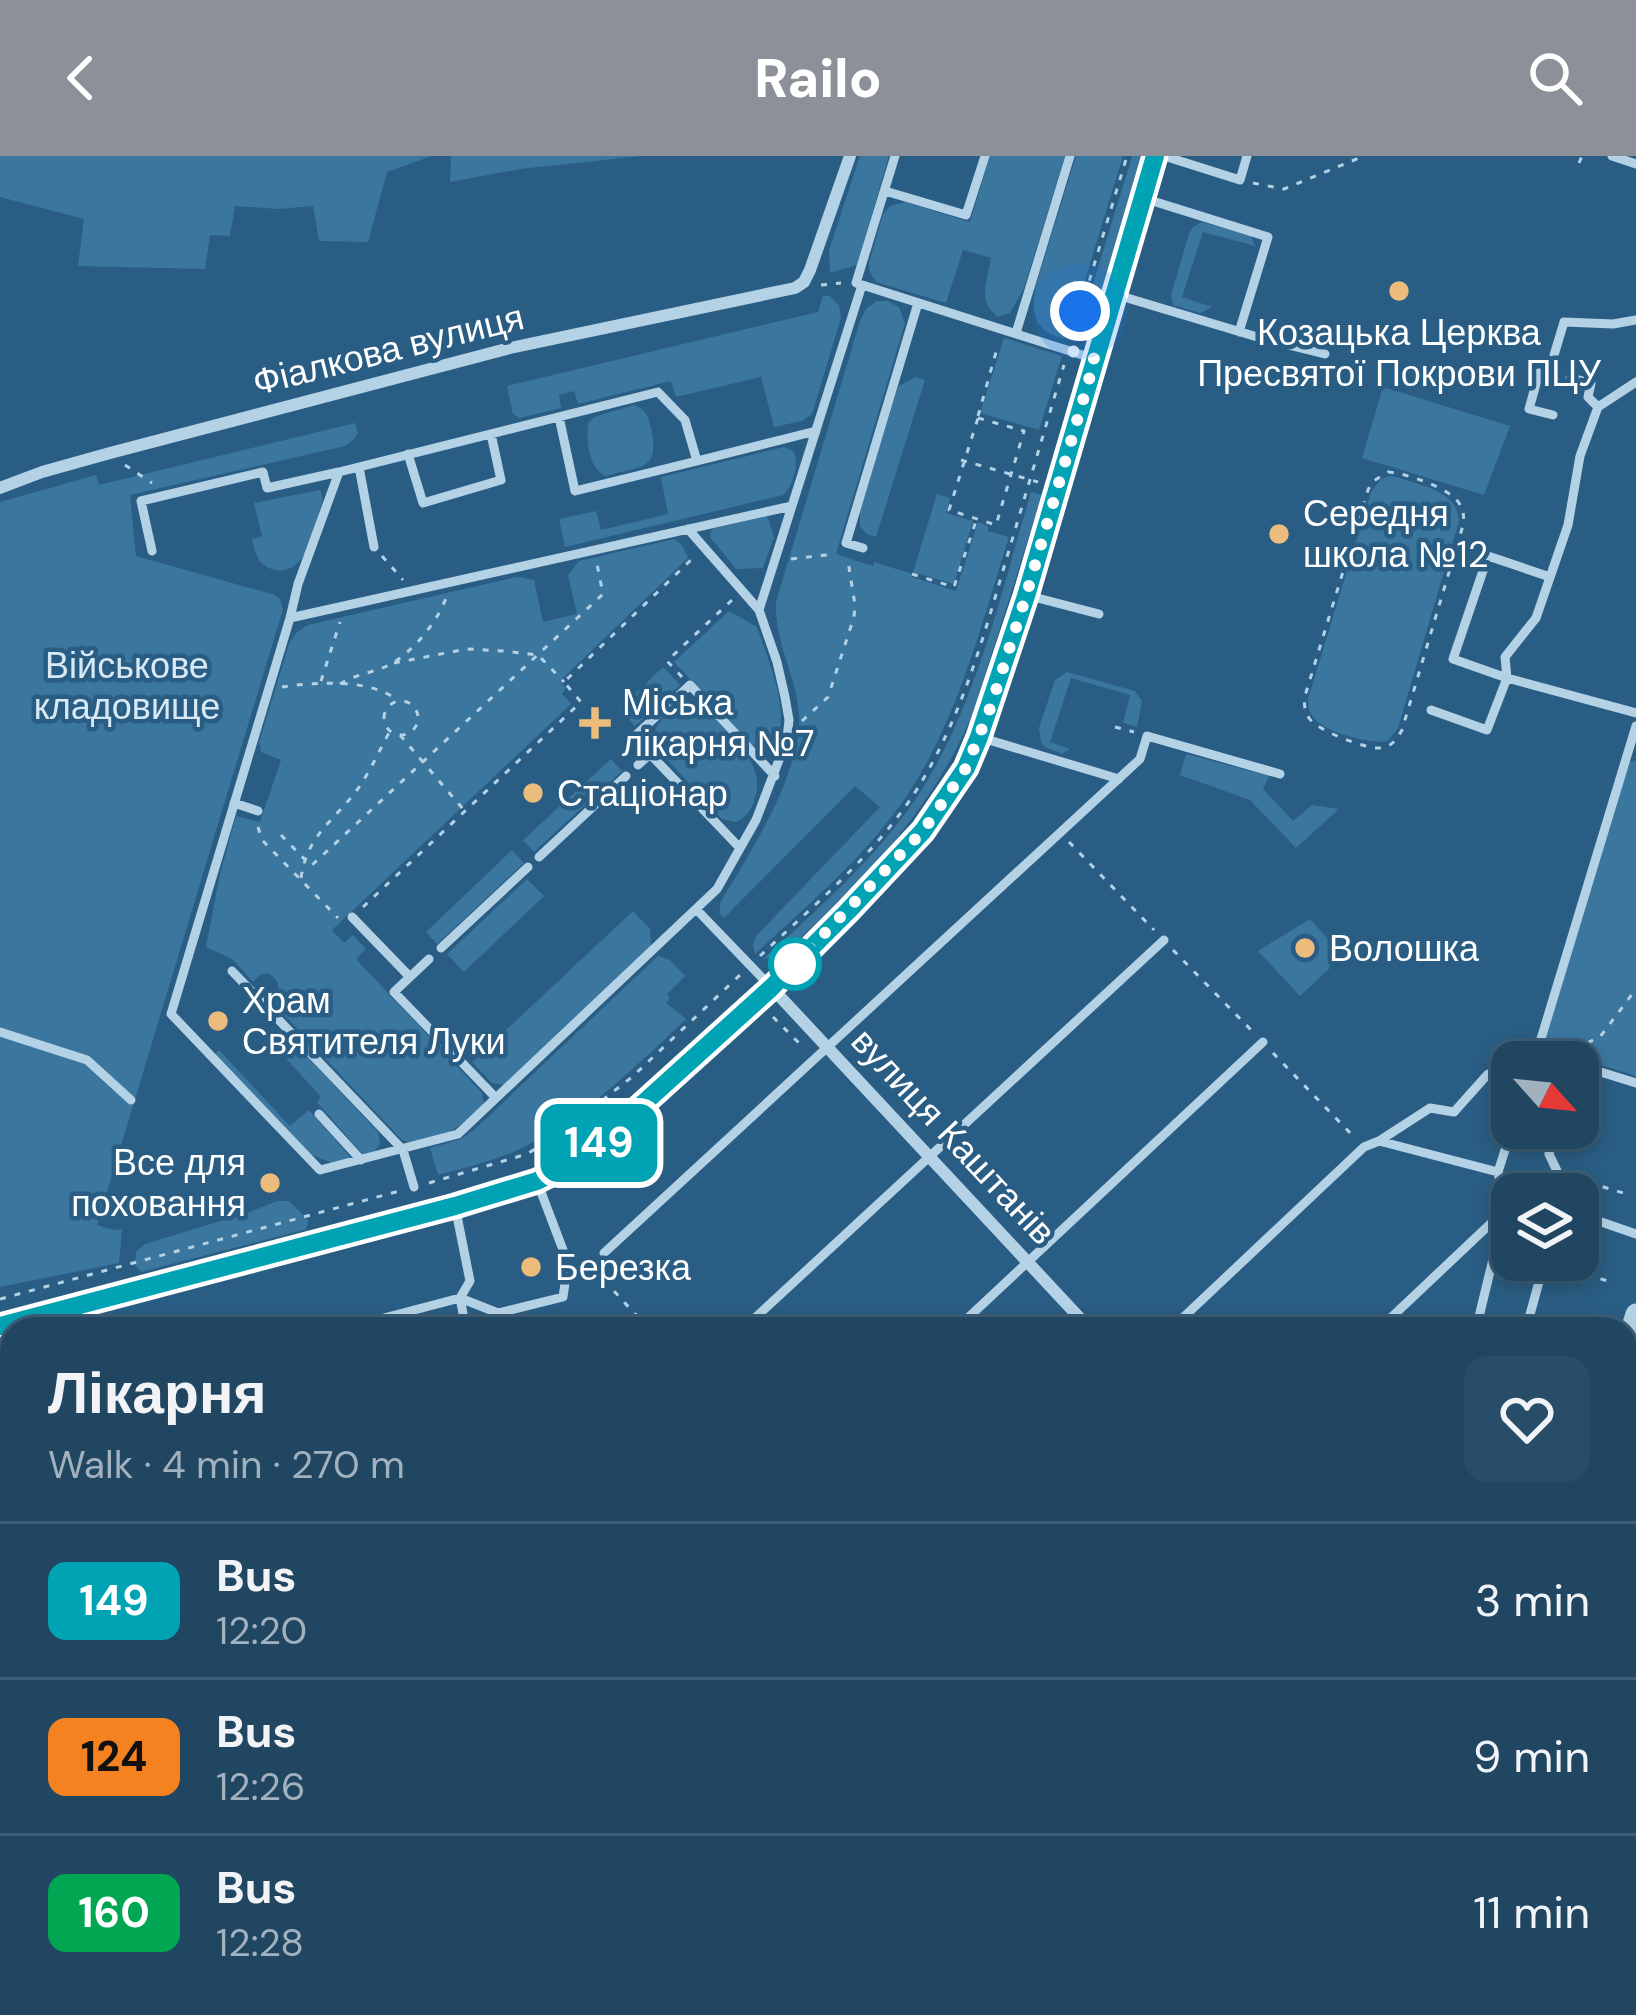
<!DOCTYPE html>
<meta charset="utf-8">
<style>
body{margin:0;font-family:"DM Sans",sans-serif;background:#284d68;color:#f1f3f6;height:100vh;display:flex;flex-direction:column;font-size:45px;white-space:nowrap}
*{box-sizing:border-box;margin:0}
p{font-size:39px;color:#a2b1be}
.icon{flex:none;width:66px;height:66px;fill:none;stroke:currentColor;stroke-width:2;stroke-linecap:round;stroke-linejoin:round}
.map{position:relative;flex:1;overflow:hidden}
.details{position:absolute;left:0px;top:1161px;width:1638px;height:699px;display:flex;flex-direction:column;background:#204662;border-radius:36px 36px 0 0;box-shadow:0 6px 18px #0003,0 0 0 3px #3d5e77}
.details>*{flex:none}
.badge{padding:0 24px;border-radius:18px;font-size:42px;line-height:78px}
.needle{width:78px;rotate:117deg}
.controls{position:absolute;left:1491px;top:885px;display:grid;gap:24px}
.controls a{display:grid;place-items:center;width:108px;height:108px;border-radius:24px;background:#204662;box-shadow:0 6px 18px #0003,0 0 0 3px #3d5e77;font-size:60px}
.you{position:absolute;width:60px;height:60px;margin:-30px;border:9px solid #fff;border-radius:50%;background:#1a73e8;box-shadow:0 0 0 18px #1a73e833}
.map>.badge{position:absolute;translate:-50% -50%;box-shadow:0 0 0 6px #fff}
.round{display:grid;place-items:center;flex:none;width:126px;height:126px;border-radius:24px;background:#284d68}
.headline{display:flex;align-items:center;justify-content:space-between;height:204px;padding:0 48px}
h1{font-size:57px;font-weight:800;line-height:90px}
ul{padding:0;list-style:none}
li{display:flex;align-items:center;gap:36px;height:156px;padding:0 48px;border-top:3px solid #3d5e77}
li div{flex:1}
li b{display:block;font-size:45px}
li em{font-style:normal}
li .badge{min-width:132px;font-weight:700;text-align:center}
header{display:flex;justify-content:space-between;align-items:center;height:156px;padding:0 48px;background:#8c9099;color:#fff;font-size:54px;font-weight:800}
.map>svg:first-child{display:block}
.green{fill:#3b769e}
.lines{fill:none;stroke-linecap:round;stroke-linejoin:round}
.path{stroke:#b4d2e6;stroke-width:3;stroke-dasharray:6 9;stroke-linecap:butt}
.service{stroke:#b4d2e6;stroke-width:9}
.minor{stroke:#b4d2e6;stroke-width:12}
.tertiary{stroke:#b4d2e6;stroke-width:21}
.tram{stroke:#fff;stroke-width:3}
.line-casing{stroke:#fff;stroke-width:27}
.line{stroke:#00a3b4;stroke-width:18}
.walk{stroke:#fff;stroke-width:12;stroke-dasharray:0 21.6}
.poi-dot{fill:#ecbc7c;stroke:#2a5d83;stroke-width:4.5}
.stop-dot{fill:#fff;stroke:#00a3b4;stroke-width:6}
.labels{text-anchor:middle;stroke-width:9;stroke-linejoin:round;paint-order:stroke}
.poi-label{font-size:36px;fill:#fff;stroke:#2a5d83;text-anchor:start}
.street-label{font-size:36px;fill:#fff;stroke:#2a5d83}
.park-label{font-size:36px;fill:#d7e9f5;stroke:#2a5d83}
</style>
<header><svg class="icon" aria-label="back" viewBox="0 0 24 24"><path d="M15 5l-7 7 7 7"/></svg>Railo<svg class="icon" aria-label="search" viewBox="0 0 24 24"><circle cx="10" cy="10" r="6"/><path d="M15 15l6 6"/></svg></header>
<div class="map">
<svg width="1636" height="1859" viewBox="0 0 1636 1859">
<rect width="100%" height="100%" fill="#2a5d83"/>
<path class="green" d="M0,0H432L387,16L368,86L319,85L313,50L278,53L235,50L230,80L210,79L205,113L78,110L84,63L0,41Z
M451,0H642L520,13L450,26Z
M860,0H889L857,109L830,117L829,94Z
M990,0H1065L1024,132L1010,157L998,161C976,145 988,124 991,102L963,94L946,147L876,126L870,117L869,107L883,58L890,50L905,46L970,66Z
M1076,0H1123L1067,183C1035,177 1030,159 1036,129Z
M1132,0H1144L1088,184H1076Z
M1202,66L1251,80L1255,90L1203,76L1182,141L1212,151L1200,157L1173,149L1171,139L1189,78L1193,71Z
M823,140H830L839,149L841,162L812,258L802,265L774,271L761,221L676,241L671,225L578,248L574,235L559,239L561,252L519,262L513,258L507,230L818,156Z
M877,145H887L899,151L905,167L836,398L873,410L874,406L912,418V421L956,435L978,366L988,370V375L1009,381C981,469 959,560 908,638C867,699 809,748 755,798L753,790L756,780L880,651L855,630L724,762L720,757V747C750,697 803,615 799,557C796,518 774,486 776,446L860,165L866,153Z
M1004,182L1062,200L1039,274L980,257Z
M916,221L925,224L876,381L867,378L860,371V355L896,237L899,230Z
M1383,231L1510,270L1484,339L1362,302Z
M634,249C646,254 648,259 651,272C660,316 642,309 606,320C587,311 587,286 588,267L594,261Z
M355,267L358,277L354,283L345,290L130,339L136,400L275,439L280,443L283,453L97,1069L113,1074L122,1073L119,1107L0,1131V346L96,319L99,329Z
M784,291L793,295C800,307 793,330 783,339L565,391L559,363L596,355L601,374L668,358L661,321Z
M1389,320L1397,321C1421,330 1457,334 1459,365L1398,572L1388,585C1373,589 1324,576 1314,562C1308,555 1309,552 1308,543L1371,336L1381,323Z
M320,334L323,343C315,367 309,423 272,413C258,409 255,396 252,383L262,380L254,347Z
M1031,336L1042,339L972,560C927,662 862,725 782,799L763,803C817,754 874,704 915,644C976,553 1000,440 1031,336Z
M937,338L950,342L946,357L973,365L954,428L913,416Z
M767,360L774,381L763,412L736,413L710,381L712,373Z
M674,383L682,389L688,402L560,525L566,532L562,538L571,548L332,774L344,787L353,779L366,793L356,803L482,937L484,948C462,969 433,995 402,984L270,844C281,834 281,825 268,817L260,819L253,826L232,803L206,791L220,718L236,660L260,666L281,604L261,596L259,586L289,488L296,477L308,469L517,421L534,424L543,466L577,458L568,419L579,405Z
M729,455L757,471C766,500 801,575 765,593L751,588L674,506Z
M663,511L680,529L635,570L619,553Z
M1067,516L1135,535L1142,545L1137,571L1123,567L1130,539L1071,522L1050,586L1070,593L1062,598L1045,591L1041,586L1039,572L1055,524Z
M690,544C706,547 715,563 726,575C745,596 765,615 754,645C750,656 746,661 736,666L722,663L653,588C651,569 672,550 690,544Z
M1186,598L1269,620L1263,633L1293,665L1312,649L1339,653L1296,692L1250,644L1180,619Z
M611,603L622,615L534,696L523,684Z
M1636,604V920L1549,893L1546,883L1628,607Z
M512,694L524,707L437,788L426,776Z
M527,723L544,740L464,816L447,798Z
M633,755L650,773L651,792L505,929L492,927L472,906Z
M1310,763L1336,792L1329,813L1300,840L1258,795Z
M658,800L670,804L685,820L667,838L670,842L666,847L686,863C637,910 587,958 526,990C499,1004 467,1011 438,1019L430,992L461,983L474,974Z
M270,881L282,893H295L305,898L378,976L380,987L374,996L364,1000L317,946L321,941L282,898L278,901L264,886Z
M219,894L290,970L309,954L352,1003L332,1007L310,998L215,898Z
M277,1045H289L308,1064L307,1071L304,1074L141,1116L135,1109L136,1096L145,1088L250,1056Z"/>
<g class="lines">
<path class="path" d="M1579,7L1582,0
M1253,27L1284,33L1364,0
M821,129L841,127
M1072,182L1127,0
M978,260L998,189
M978,262L1024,275L996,369L949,354Z
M961,304L1038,326
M125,309L152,327
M1388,316C1405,317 1450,332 1459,347C1464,355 1463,357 1464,366L1402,574C1397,583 1392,591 1380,592C1365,593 1316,574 1309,562C1304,554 1305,551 1304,543L1368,334L1372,326Z
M382,400L403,424
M791,403L835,398
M912,418L954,431L976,365
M394,507L467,493L504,495L538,499L564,526
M682,521L667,505L732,444
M321,525L340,466
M340,528C357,517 380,516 396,505C417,490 437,466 446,442
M282,531C315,526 372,522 398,545
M384 562a17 17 0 1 1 34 0a17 17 0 1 1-34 0Z
M802,565L828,541L854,461L855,449L848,405
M1115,571L1134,576
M400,579L463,653
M258,671L262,684L338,762
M281,679L311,710L603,438L597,408
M1069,686L1154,774
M301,722C307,679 333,666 357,634C370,616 379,595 390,575
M363,751L581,546L564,526L694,401
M1173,794L1254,877
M760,800C813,750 871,702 912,641C958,571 981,490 1004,411C1024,344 1044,276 1064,209
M773,861L801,889
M1574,893L1600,881L1636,833
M1273,897L1354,981
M1574,1022L1630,1039
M429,1027L527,998L558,979L632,921L740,819
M581,1108H589L649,1173
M1586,1119L1612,1126
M0,1143L403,1034
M303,1167L305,1173
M102,1169L103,1173
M1626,1460L1636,1427
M1626,1511L1636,1516
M1626,1569L1636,1572
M1626,1681L1636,1684
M0,1753L12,1750
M295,1848V1849
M1035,1851L1037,1859
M510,1859L551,1848
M726,1859L769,1848
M861,1859L859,1851L870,1848
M1520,1859L1523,1848"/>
<path class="service" d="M895,0L856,127L1095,203
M1164,0L1240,24L1247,0
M1612,0L1636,8
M885,35L966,59L985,0
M1143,42L1268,81L1239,176
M1114,138L1264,183L1325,198
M1016,177L1070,0
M1570,222L1591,227L1588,241L1598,251
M1553,259L1529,253L1539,217L1548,219L1564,166L1613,168L1636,164
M559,261L575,335L697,305
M408,298L423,347L501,324L491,278
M359,311L374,391
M792,350L290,462L171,858L320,1014L458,978L717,733L756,664L787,583L789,564L785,541L777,506L759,454L862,129
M688,373L759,454
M863,392L846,387L918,147
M152,395L141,345L263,316L267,332L339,316
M1550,421L1488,400L1453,503L1507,522L1636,557
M1026,439L1099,458
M290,462L298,428L339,316L658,236L685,264L697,305L816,275
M1431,554L1487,574L1507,522L1505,501L1536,462L1568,369L1580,300L1598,251L1636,226
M979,581L1119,623
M650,598L636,579L690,529L775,620
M638,609L650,598L739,691
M234,647L258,655
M539,701L626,620
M696,753L771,831
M352,761L410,821
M441,792L528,711
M429,803L394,836L496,942
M232,815L403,994L414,1031
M0,876L87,904L131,944
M1537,897L1567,906
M1534,906L1636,570
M1578,909L1636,927
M319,958L361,1004
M1556,972L1549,998L1558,1017
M1379,985L1430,952L1454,956L1488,918L1512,926
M1498,1016L1512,972
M455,1050L470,1125L460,1142L466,1173
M1578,1058L1636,1078
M604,1097L1140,603L1147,580L1280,618
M342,1173L460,1142L498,1157L563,1141L568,1107L538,1028
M743,1173L1164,784
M956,1173L1263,886
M1171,1173L1364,991L1379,985L1498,1016L1505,1054L1476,1173
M1379,1173L1505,1054
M1526,1173L1545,1104
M0,1300L12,1297
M1626,1763L1636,1730
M0,1820L12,1817
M1626,1837L1636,1839
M829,1848L832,1859
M215,1859L256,1848
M1066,1859L1072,1848"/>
<path class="minor" d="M0,332L42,316L110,297L510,192L795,132L804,126L810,114L850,0
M771,831L1090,1173"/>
<path class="tertiary" d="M0,1170L455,1050L537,1025L566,1010L604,983L771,831L848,755L923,675L966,612L979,581L1026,439L1155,0
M1626,1191L1636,1158
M1626,1391L1636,1358
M1626,1538L1636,1540
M637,1859L684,1848
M1427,1859L1430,1848
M1485,1859L1488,1848"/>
<path class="tram" d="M1626,1257L1636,1224
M1626,1297L1636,1263
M1456,1859L1460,1848"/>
</g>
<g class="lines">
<defs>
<path id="line" d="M0,1170L455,1050L537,1025L566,1010L604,983L771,832L848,755L923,675L966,612L979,581L1026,440L1155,0"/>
</defs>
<use href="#line" class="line-casing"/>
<use href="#line" class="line"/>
<path class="walk" d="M795,808L923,675L966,612L991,550L1026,440L1095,203L1069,194L1080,155"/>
</g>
<g class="poi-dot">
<circle cx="1399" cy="135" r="12"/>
<circle cx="1279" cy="378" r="12"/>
<path d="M589 549h12v12h12v12h-12v12h-12v-12h-12v-12h12z"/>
<circle cx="533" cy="637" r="12"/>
<circle cx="1305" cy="792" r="12"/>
<circle cx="218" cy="865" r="12"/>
<circle cx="270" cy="1027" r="12"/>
<circle cx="531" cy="1111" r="12"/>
</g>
<circle class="stop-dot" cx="795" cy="808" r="24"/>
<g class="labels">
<g class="poi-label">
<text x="1399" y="189" text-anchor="middle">Козацька Церква<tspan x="1399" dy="41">Пресвятої Покрови ПЦУ</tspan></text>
<text x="1303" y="370">Середня<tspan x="1303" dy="41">школа №12</tspan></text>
<text x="622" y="559">Міська<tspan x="622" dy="41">лікарня №7</tspan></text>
<text x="557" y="650">Стаціонар</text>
<text x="1329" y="805">Волошка</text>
<text x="242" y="857">Храм<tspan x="242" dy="41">Святителя Луки</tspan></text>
<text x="246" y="1019" text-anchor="end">Все для<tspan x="246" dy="41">поховання</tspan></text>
<text x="555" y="1124">Березка</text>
</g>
<g class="street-label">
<text transform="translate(388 193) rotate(-14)" y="13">Фіалкова вулиця</text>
<text transform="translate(954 980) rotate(47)" y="13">вулиця Каштанів</text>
</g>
<g class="park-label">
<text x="127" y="522">Військове<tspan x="127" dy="41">кладовище</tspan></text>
</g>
</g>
</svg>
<div class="controls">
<a><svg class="needle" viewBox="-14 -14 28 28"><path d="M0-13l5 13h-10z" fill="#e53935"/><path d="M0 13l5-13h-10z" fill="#a2b1be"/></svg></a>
<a><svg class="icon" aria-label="layers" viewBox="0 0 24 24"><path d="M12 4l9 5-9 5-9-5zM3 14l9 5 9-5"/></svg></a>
</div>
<div class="you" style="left:1080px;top:155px"></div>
<b class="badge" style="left:599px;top:987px;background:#00a3b4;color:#fff">149</b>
<section class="details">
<div class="headline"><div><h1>Лікарня</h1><p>Walk · 4 min · 270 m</p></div><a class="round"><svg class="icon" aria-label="heart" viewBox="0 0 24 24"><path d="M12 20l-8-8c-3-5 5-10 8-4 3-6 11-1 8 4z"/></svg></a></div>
<ul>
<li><span class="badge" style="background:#00a3b4;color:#fff">149</span><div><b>Bus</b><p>12:20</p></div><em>3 min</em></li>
<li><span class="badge" style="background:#f58220;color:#111">124</span><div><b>Bus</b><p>12:26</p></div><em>9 min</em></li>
<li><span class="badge" style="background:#00a651;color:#fff">160</span><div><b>Bus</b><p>12:28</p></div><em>11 min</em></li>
</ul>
</section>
</div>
